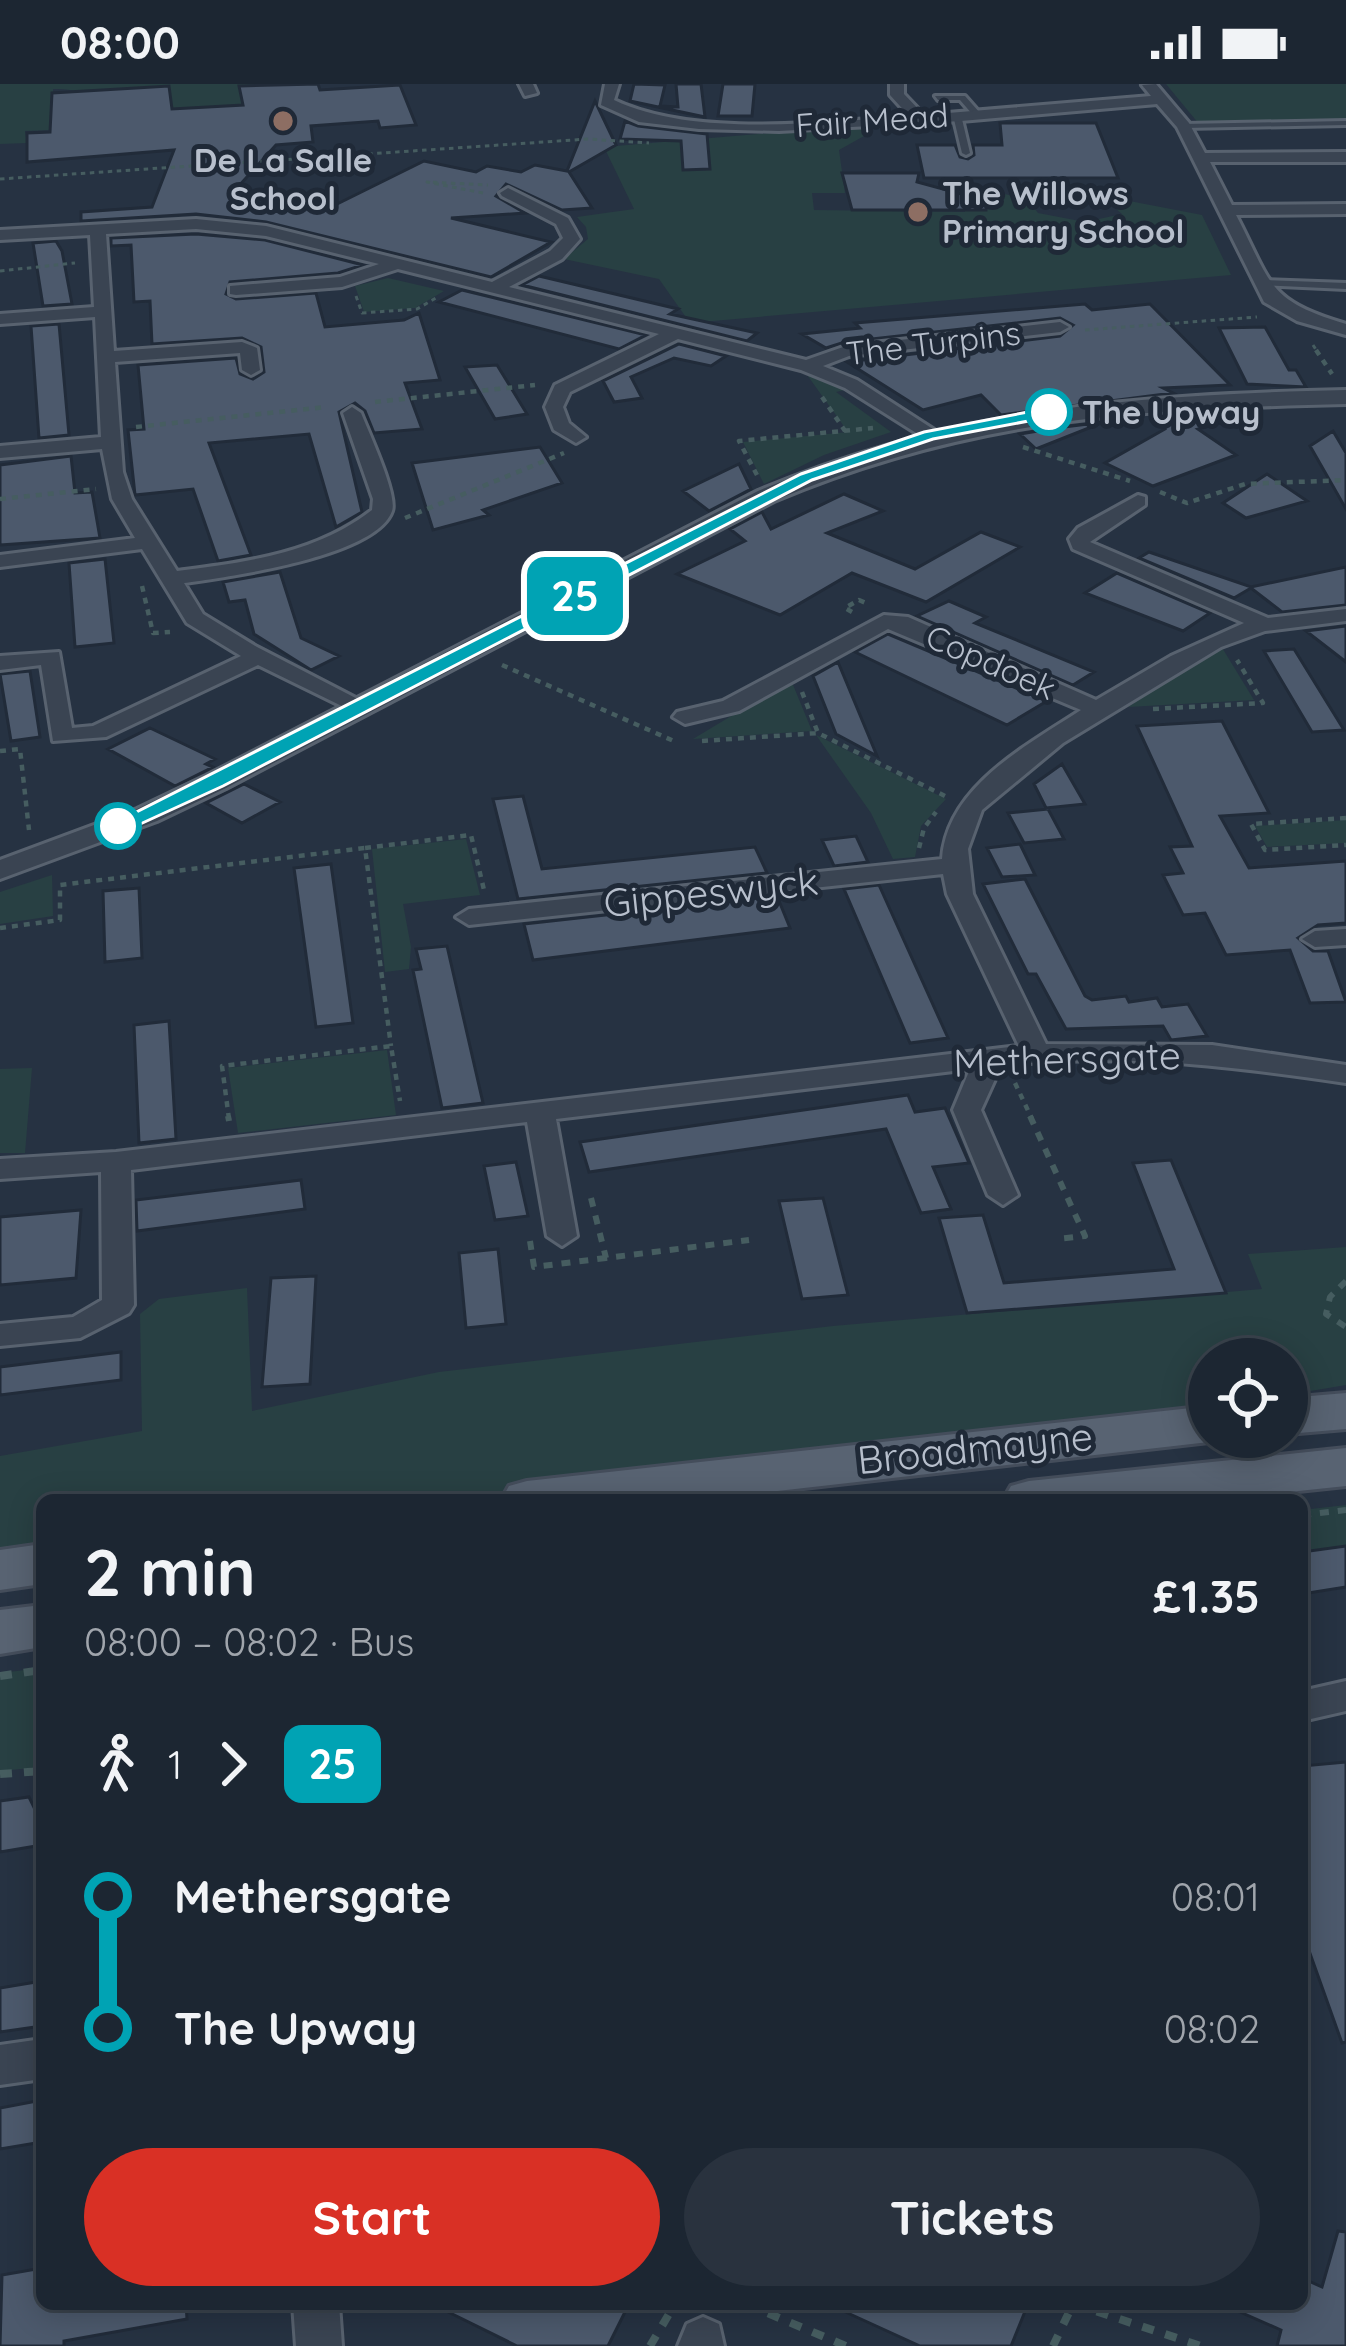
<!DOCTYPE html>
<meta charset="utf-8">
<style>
body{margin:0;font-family:Quicksand,sans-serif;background:#29323e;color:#f1f3f6;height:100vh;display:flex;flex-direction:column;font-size:45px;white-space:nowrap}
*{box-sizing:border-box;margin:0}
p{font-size:39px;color:#a0a5ac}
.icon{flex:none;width:66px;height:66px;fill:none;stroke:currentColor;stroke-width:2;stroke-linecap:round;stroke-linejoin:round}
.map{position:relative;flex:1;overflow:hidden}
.details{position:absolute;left:36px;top:1410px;width:1272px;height:816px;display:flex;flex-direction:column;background:#1c2632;border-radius:18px;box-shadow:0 6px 30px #0003,0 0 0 3px #3a434d}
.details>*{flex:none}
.badge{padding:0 24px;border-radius:18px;font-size:42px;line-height:78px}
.tools{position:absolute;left:1188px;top:1254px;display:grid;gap:24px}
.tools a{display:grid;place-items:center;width:120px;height:120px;border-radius:50%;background:#1c2632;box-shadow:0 6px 30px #0003,0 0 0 3px #3a434d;font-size:60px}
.map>.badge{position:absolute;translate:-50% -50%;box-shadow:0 0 0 6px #fff}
.legs{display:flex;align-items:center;gap:18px;height:132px;padding:0 48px;font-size:39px}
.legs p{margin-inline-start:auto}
.headline{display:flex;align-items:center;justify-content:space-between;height:204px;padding:0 48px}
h1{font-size:66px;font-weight:700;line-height:90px}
.primary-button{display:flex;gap:24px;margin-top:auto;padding:24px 48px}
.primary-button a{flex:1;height:138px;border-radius:72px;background:#d93025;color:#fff;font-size:48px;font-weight:700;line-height:138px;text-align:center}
.primary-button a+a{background:#29323e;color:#f1f3f6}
ul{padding:0 48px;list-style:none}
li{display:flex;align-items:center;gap:42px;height:132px;font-size:45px}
li i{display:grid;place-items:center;width:18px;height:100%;margin:0 15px;background:currentColor}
li i::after{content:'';width:30px;height:30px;margin:-15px;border:9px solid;border-radius:50%;background:#1c2632}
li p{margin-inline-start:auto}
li:first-child i{background:linear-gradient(#0000 50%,currentColor 0)}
li:last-child i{background:linear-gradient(currentColor 50%,#0000 0)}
.status{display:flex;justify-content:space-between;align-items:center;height:84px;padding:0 60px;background:#1c2632;direction:ltr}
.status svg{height:33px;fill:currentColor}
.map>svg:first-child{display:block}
.green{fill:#284043}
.building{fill:#4c596c;stroke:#212b39;stroke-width:3}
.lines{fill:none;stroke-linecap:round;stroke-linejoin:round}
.service-casing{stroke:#58626f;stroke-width:6}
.minor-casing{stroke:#58626f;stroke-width:6}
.tertiary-casing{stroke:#58626f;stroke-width:6}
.primary-casing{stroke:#444d5b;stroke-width:6}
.path-far3{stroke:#465d60;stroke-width:3;stroke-dasharray:4.5 4.5;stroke-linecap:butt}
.path-far2{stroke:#465d60;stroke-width:4.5;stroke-dasharray:6 6;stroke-linecap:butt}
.path-far1{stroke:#465d60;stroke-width:6;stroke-dasharray:9 9;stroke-linecap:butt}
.path{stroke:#465d60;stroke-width:8;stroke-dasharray:12 12;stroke-linecap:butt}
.service{fill:#3a4452;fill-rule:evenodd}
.minor{fill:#3a4452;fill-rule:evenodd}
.tertiary{fill:#3a4452;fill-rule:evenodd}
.primary{fill:#586372;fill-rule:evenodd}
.line-1{fill:#00a3b4;stroke:#fff;stroke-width:3}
.education-dot{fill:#8d6e63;stroke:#1f2937;stroke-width:4.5}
.stop-1-dot{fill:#fff;stroke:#00a3b4;stroke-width:6}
.labels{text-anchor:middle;stroke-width:10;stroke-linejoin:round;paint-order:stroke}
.far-street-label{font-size:33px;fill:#b7bfcc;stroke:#1f2937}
.far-poi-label{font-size:33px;font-weight:bold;fill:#b7bfcc;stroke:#1f2937}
.far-stop-label{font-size:33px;font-weight:bold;fill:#b7bfcc;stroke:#1f2937;text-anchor:start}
.street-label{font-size:39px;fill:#b7bfcc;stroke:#1f2937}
</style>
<div class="status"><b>08:00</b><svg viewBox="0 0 49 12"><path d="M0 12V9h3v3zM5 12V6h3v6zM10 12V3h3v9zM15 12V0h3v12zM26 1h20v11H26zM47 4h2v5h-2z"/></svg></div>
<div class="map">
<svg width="1346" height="2262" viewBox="0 0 1346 2262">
<rect width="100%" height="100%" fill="#263242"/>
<path class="green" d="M0,0H274L240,2L243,21L172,25L168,2C155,2 106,12 100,12C85,10 71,4 53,5V22L84,45L25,47L27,59L0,60Z
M1166,0H1346V41L1204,46Z
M867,41L873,47L839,66L845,109H812L814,126L965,128L959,108C988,110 1021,104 1038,129L1085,138L1122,130L1107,117L1119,115L1202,131L1231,191L690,239L659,195L564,175L588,155L586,143L577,133L634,125L604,63Z
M388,194L444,207L415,224L364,228L355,202Z
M805,288L848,305L836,308L891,348L824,371L764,400L743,358L848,348Z
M1221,562L1254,616L1128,623Z
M791,596L812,647L693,655Z
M816,651L946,715L921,742L915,773L893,775L871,729Z
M1346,736V759L1267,763L1255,742Z
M466,755L480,811L403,820L411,863L409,885L385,888L372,765Z
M52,791L53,832L0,840V808Z
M387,966L396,1031L238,1049L228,984Z
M32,984L25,1069H0V985Z
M1346,1163V1301L1287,1311V1275H1209V1323L1161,1331L440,1416H42V1471L0,1477V1372L142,1347L140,1230L159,1215L247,1204L252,1327L439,1288L833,1242L1262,1205L1248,1170Z
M1346,1421V1462L1302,1468V1426Z
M42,1584V1683L0,1687V1589Z"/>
<path class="building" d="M318,0L320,6L400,1L416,41L380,44L378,37L311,42L313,58L276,61L236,105L327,125L424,77L476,88L487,82L521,88L535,81L567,87L595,17L616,61L569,88L592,124L562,126L506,100L496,112L525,129L451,134L551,158L491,193L266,138L196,130L81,137V128L152,123L174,66L27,78V49L50,48L52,9L169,2L172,25L243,21L239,2Z
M634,0L665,1L660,22L678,23L676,0H701L705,33L630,17Z
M723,0H755L752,32H718Z
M625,37L638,42L707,50L710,85L683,86L681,57L620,55Z
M1000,39H1096L1118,94H924L917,61H955L960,73L968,75L974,71L973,61H1002Z
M842,89H919L917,98L987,117L986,126H852Z
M196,150L265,156L363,181L338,189L230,198L226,210L236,215L316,209L325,243L404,236L419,229L440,296L405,299L422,345L374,349L365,327L355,319L339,328L362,428L336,443L309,350L209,359L251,471L218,477L193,405L135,411L128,346L144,345L138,281L236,274L240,290L253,295L264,288L261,263L242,254L152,260L150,217L134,218L131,161L111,162V154Z
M56,157L62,167L72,220L43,222L33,159Z
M539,192L678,225L670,230L757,249L747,257L522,201Z
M462,206L646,251L619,265L439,218Z
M1085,220L1092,226L1150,220L1230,301L1163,304L1173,309L1001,331L981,311L923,326L847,278L1060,252L1073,241L1060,234L845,258L826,264L802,250L860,244L855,239Z
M59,240L69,351L39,354L31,242Z
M1265,243L1289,286H1296L1306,303L1247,300L1219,244Z
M679,260L726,272L711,282L674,274L631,293L642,314L614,318L603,297Z
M497,281L527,330L495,335L465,283Z
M1205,330L1221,339L1198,345L1236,371L1153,402L1105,379L1165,345L1159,333Z
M1104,338L1036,365L1020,350L1056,344Z
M1333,347L1346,369V425L1310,362Z
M540,363L562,399L483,426L489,431L433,446L412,379Z
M71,372L75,409L92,408L100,454L0,461V381Z
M739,380L751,405L709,427L683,407Z
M1267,390L1307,417L1246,434L1223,419Z
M844,410L883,427L827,449L915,485L981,448L1020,463L926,518L852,489L780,531L677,490L745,457L730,445L762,428L771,445Z
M1149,468L1251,503L1346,483V521L1282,528L1251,504L1234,514L1139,474Z
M105,475L114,559L75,563L69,479Z
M280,488L301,554L339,572L311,586L254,550L245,516L229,518L223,498Z
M1117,489L1210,529L1183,547L1085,509Z
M949,517L986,533L975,539L1094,588L1073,601L917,532Z
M1346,542V578L1306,547Z
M888,550L1047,617L1007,641L855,568Z
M1294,565L1344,646L1312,648L1264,567Z
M838,578L877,672L836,650L813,592Z
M30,587L40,653L11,657L0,590Z
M1222,637L1269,729L1220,732L1249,784L1346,777V839L1318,841L1298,854L1313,867H1328L1346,918L1310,919L1290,866L1226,871L1205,829L1183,831L1163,791L1183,789L1170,763L1192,762L1137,642Z
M150,644L215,675L206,680L213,683L175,702L108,665Z
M1062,680L1085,720L1046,724L1034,700Z
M244,700L280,718L242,739L206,719Z
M523,712L542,785L755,763L767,789L518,815L493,715Z
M1048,725L1064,755L1024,759L1008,729Z
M856,752L868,778L834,782L822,756Z
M1020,760L1035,791L1002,793L987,764Z
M331,780L353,939L316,943L294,784Z
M1025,795L1085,912L1092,916L1126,912L1129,918L1157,914L1162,923L1188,920L1207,952L1171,956L1163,942L1066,945L1036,890H1028L983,800Z
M879,801L948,954L910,959L844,805Z
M139,804L142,874L105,878L103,807Z
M777,812L790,844L533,876L524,840Z
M447,862L483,1019L442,1024L413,886L421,885L416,865Z
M169,937L176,1055L139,1059L134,941Z
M908,1011L915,1028L945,1024L969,1079L933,1083L951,1125L921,1129L886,1045L589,1088L580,1058Z
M1171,1076L1226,1209L967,1229L939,1134L983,1131L1004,1199L1174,1185L1133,1079Z
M516,1078L528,1132L495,1136L484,1082Z
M301,1096L305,1125L137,1147L136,1116Z
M823,1114L848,1211L802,1215L779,1117Z
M81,1126L76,1194L0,1201V1133Z
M498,1165L506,1240L466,1244L459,1169Z
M316,1192L310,1300L262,1303L271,1194Z
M121,1268V1296L0,1311V1283Z
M1346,1462V1503L1302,1510V1468Z
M1346,1678V1958L1342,1959L1302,1847V1682Z
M29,1713L42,1740V1761L0,1768V1717Z
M42,1897V1942L0,1948V1904Z
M42,2016V2058L0,2065V2024Z
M1338,2147L1346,2148V2262H1277L1281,2246L1222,2220H1302V2194L1322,2203Z
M42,2184V2220H186L187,2235L64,2257V2262H0L2,2191Z
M432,2220H629L608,2262H517Z
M828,2220H1028L1011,2262H920Z"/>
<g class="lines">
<defs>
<path id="service" d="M935,12H965L980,29L973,31L960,16H938Z
M957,29L961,31L970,69L966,71L962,69L953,31Z
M1346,37V41L1184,44L1180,42L1184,40Z
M1263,196L1346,199V205L1260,201V197Z"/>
<path id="minor" d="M519,0H533L537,9L525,12Z
M605,0H619L614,16C694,54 821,38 909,32L890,11V0H904V10L924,31L1151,12L1142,1L1156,0L1189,39L1205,69L1346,68V78H1210L1232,121L1346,120V130L1236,131C1272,200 1266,216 1346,240V251L1297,237L1264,218L1177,43L1157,20L961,37L779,47L699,45L639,38L601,21Z
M508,104L568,134L580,155L562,175L509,203L806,276L846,262L1060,238L1069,243L1060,248L849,272L823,282L857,296L936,347V355L929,357L845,304L801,286L678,255L570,308L563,323L569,339L586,353L576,359L554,346L545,323L555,301L659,250L398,185L342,203L236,211L230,210V202L340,193L379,180L266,152L196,145L106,150L114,267L242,258L257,264L260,286L251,291L242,286L240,269L115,278L123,388L132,415L177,487C246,478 315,470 372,426L373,415L343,329L352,323L361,329C368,347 398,411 392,427C376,473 227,493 184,499L203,530L257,563L373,623L362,630L354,628L258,581L106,653L53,657L41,581L0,586V572L59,568L72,644L93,642L241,572L187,539L142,465L0,483V471L135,454L112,415L102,365L0,374V362L101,353L95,233L0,240V230L94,223L90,151L0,156V146L196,135L266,142L492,198L550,167L563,154L556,140L502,112L500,109Z
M1138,411L1145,413V421L1090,458L1268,534L1346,525V537L1265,547L1221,563L1063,659L982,726L968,765L973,810L1046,960L1212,961L1346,981V999C1232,982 1116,968 1001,982L981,1026L1018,1111L1003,1121L988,1111L953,1026L970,985L556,1035L577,1152L562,1162L547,1152L527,1038L131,1086L134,1221L129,1229L80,1254L0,1262V1240L73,1233L102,1216L101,1088L0,1095V1075L116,1068L1019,962L947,810L943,790L469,841L456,833L469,825L942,775C947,703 1026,662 1081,626L888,545L739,627L685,640L673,633L677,628L723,617L884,531L908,533L1096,616L1171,572L1244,539L1073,465L1069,455L1078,444Z
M1346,845V861L1315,863L1302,855L1315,847Z
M1346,1597V1627L1302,1637V1607Z
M42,1955V1995L0,2001V1961Z
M293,2220H339L342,2262H296Z
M703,2233L719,2240L724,2262H678L687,2240Z"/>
<path id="tertiary" d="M1346,306V320C1137,325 970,334 774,417L226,704L157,737L0,795V776L137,725L206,692L758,407C955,324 1134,311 1346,306Z"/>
<path id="primary" d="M1346,1309V1345L1287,1350V1314Z
M1209,1322V1353H1226L1209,1358L698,1416H501L509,1402L527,1397Z
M1346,1364V1402L1212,1416H1003L1011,1402L1029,1397Z
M42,1460V1500L0,1506V1466Z
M42,1521V1563L0,1570V1526Z"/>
</defs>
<use href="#service" class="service-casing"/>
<use href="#minor" class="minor-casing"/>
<use href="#tertiary" class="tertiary-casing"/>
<use href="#primary" class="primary-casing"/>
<path class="path-far3" d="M0,95L588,55L649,59
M483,109L427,98L488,101
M0,187L75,179
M356,212L362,229L417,225L436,214
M1085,246L1257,233
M1313,261L1318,269"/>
<path class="path-far2" d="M1316,266L1332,290
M822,313L845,347
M375,318L535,301
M136,343L326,323
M1023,363L1130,397
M757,391L739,357L873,344
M1160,408L1187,419L1245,400L1346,396
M0,415L96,405
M405,434L564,369
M142,502L153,549L170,548
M852,528L845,524L859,516L868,520
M502,581L676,658
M802,608L818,649
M1153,625L1263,619L1237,576
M702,657L818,649L949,714
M0,667L20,665L29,746
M1346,734L1251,740L1265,766L1346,761
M365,764L471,751L484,806
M919,764L924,744L936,728
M0,844L60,836V801L365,764L391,962
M1015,999L1032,1035
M229,1035L222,982L391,962L400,1017"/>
<path class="path-far1" d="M228,1032L229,1037
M1030,1032L1085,1152L1057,1155
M591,1114L606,1174L749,1156
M530,1157L534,1183L606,1174
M1346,1197L1330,1213L1326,1230L1346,1243
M1302,1431L1346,1426"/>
<path class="path" d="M0,1592L42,1586
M0,1690L42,1687
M746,2220L846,2262
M1074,2220L1201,2262
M650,2262L675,2220
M1053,2262L1073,2220"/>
<use href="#service" class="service"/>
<use href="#minor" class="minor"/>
<use href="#tertiary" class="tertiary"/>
<use href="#primary" class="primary"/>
</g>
<path class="line-1" d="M1049,324L1055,332L933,355L812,396L223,702L125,747L109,742L801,390L924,348Z"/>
<g class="education-dot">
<circle cx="283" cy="37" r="12"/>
<circle cx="918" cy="128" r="12"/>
</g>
<g class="stop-1-dot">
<circle cx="1049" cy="328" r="21"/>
<circle cx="118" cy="742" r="21"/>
</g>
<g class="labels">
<g class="far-street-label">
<text transform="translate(872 36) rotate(-4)" y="12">Fair Mead</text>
<text transform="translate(933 259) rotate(-7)" y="12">The Turpins</text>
<text transform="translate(991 578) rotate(24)" y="12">Copdoek</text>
</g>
<g class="far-poi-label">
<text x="283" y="88">De La Salle<tspan x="283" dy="38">School</tspan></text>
<text x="942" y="121" text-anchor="start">The Willows<tspan x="942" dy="38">Primary School</tspan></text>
</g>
<g class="far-stop-label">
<text x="1082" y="340">The Upway</text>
</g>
<g class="street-label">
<text transform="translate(711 808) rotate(-6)" y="14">Gippeswyck</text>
<text transform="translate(1067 975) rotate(-2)" y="14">Methersgate</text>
<text transform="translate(975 1364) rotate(-6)" y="14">Broadmayne</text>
</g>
</g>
</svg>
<div class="tools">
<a><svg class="icon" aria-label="locate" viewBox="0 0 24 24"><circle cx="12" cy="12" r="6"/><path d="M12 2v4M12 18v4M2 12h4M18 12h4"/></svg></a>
</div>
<b class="badge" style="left:575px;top:512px;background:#00a3b4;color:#fff">25</b>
<section class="details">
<div class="headline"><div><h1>2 min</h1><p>08:00 – 08:02 · Bus</p></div><b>£1.35</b></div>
<div class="legs"><svg class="icon" aria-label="walk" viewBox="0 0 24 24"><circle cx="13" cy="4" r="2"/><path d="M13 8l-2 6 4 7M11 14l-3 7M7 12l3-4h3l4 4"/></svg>1<svg class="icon" aria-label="forward" viewBox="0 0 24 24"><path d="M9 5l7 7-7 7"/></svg><b class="badge" style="background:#00a3b4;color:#fff">25</b></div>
<ul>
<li><i style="color:#00a3b4"></i><b>Methersgate</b><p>08:01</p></li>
<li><i style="color:#00a3b4"></i><b>The Upway</b><p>08:02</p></li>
</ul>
<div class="primary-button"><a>Start</a><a>Tickets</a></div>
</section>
</div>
